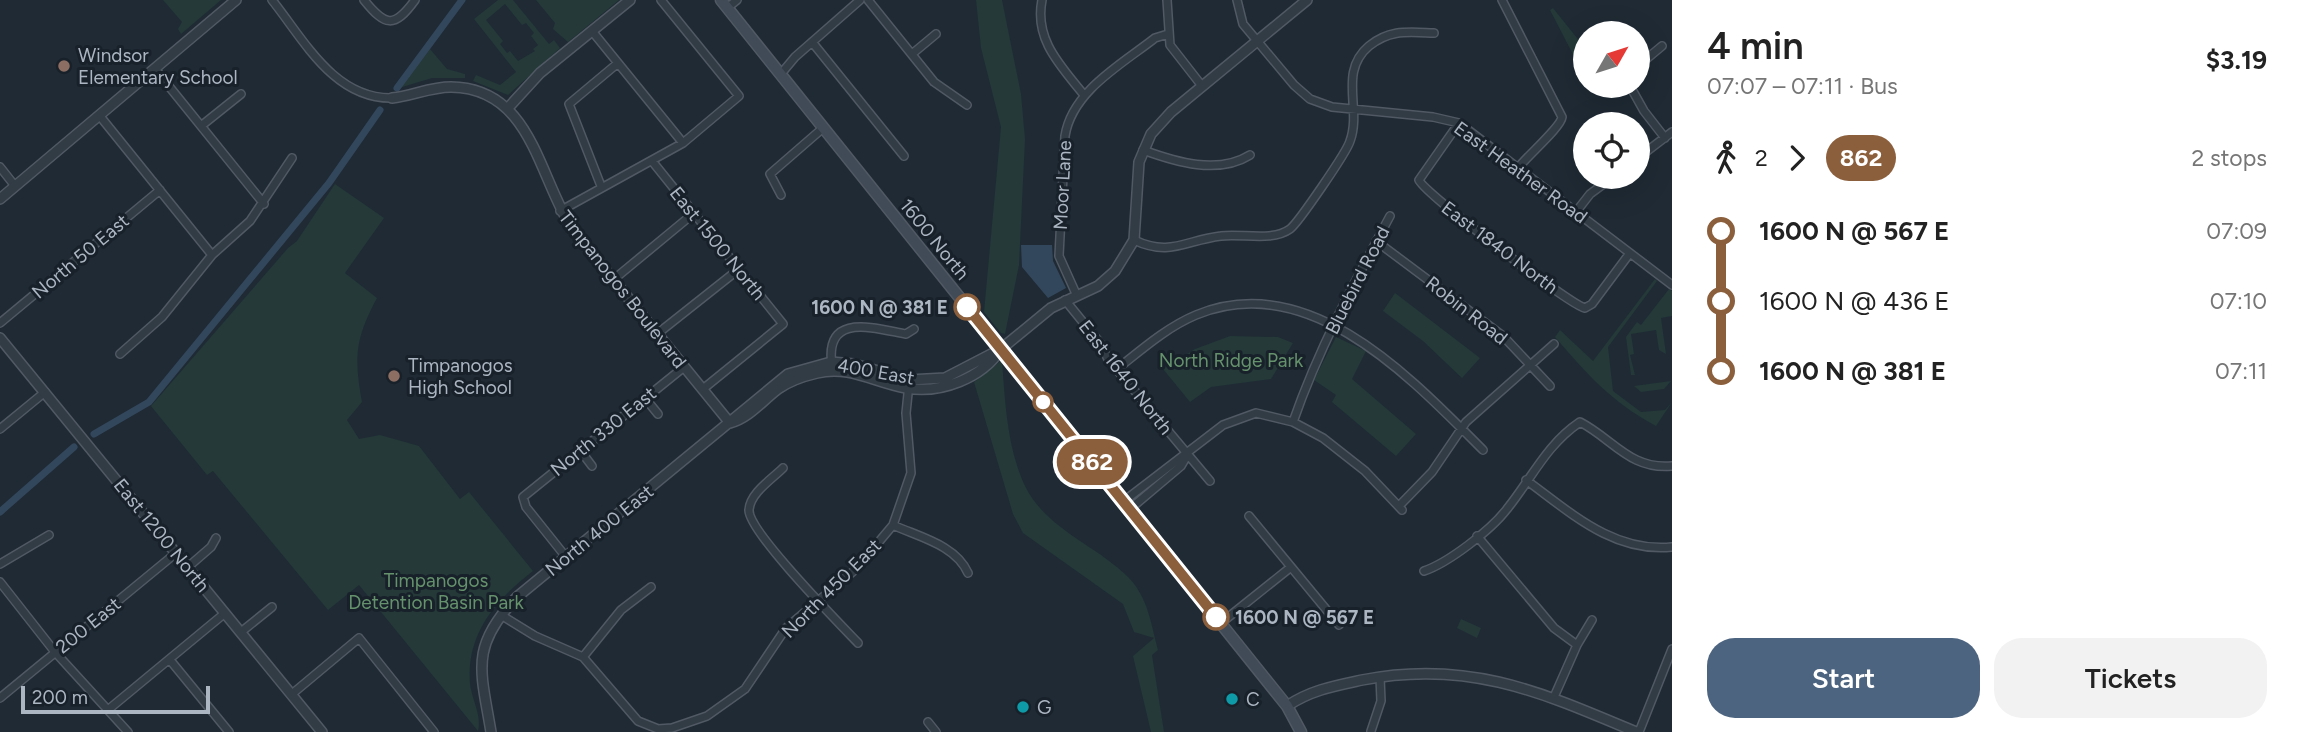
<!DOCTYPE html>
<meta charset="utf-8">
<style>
body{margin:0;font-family:Figtree,sans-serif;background:#f2f2f2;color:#222;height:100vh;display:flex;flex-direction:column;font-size:26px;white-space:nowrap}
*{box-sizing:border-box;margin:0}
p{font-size:23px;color:#767676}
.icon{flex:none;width:38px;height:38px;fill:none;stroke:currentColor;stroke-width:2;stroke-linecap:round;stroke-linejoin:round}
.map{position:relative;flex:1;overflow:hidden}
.details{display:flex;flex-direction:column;background:#fff;width:630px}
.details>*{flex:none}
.badge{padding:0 14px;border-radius:23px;font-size:24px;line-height:46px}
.needle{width:46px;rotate:51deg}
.tools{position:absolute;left:1573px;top:21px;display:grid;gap:14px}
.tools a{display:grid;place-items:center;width:77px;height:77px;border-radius:50%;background:#fff;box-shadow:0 7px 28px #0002;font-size:35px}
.scale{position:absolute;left:21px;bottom:18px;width:189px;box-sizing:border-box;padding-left:7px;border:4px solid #acb6c3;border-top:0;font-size:19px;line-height:24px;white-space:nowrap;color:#acb6c3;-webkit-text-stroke:5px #18212a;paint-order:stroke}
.map>.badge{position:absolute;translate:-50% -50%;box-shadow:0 0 0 4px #fff}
.legs{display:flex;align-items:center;gap:10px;height:77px;padding:0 35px;font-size:23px}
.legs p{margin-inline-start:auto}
.overview{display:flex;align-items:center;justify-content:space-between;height:119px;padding:0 35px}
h1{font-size:38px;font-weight:600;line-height:52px}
.cta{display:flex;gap:14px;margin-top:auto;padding:14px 35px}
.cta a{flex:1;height:80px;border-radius:28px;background:#4c6480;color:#fff;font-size:28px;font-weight:600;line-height:80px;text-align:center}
.cta a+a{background:#f2f2f2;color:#222}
ul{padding:0 35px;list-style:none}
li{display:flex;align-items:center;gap:24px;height:70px;font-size:26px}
li i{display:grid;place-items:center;width:10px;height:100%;margin:0 9px;background:currentColor}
li i::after{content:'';width:18px;height:18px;margin:-9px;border:5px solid;border-radius:50%;background:#fff}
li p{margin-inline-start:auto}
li:first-child i{background:linear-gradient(#0000 50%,currentColor 0)}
li:last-child i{background:linear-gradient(currentColor 50%,#0000 0)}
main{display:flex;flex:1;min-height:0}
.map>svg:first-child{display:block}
.green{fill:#243938;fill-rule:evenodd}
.water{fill:#33475c}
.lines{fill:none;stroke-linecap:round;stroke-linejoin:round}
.canal{stroke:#33475c;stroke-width:7}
.minor-casing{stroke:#505964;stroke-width:10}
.tertiary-casing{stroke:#505964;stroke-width:12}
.secondary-casing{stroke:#505964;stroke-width:13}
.minor{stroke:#323c45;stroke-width:7}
.tertiary{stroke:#323c45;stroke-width:9}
.secondary{stroke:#414b58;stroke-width:10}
.line-1-casing{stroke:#fff;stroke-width:16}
.line-1{stroke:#8b5e3c;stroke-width:10}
.education-dot{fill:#8d6e63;stroke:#18212a;stroke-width:2.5}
.stop-1-dot{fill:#fff;stroke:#8b5e3c;stroke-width:3.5}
.culture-dot{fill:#0f9aa8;stroke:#18212a;stroke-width:2.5}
.labels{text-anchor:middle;stroke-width:6;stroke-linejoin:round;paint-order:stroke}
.poi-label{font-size:19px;fill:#acb6c3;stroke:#18212a;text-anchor:start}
.street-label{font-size:19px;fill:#acb6c3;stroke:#18212a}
.stop-label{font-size:19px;font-weight:bold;fill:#acb6c3;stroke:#18212a;text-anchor:end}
.park-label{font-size:19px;fill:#65926c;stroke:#18212a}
</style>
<main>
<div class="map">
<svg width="1672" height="732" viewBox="0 0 1672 732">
<rect width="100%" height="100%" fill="#1f2a34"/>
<path class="green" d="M163,0H221L181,34L178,29L182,22Z
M498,0H513L549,44L554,40L560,48L508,95L473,81L476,75L500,85L516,72L474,19ZM505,4L522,25L526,23L534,33L531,36L538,45L533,49L535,51L518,61L510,51L507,53L500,44L503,41L486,20Z
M536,0H619L568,42L553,29L555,23Z
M976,0H1002L1021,94L1025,139L1019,265L1005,334L1001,333L984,312L1001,127L981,48Z
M1553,8L1585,48V58L1578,64L1550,10Z
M430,49L447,69L465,74V78H432L399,88Z
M335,184L384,218L345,273L377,298C355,339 354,357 362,402L347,420L359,439L380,435L419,446L460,499L469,492L533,571C496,600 466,633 470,684C472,700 482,716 478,731L359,585L328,610L213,471L207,475L151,406L288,248L297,241Z
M1655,279L1657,281L1608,347L1613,391L1641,412L1665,410L1672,402L1656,426C1610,401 1587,374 1555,337L1560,330L1593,361Z
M1669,289L1672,291V316L1661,318L1666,354L1659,350L1656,330L1631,334L1634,354L1630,355L1635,375H1631L1626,337L1637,322L1641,325Z
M1395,293L1480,358L1462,378L1423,341L1383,311Z
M1230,336L1278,337L1293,343L1271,379L1211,387L1190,402L1163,369L1195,349Z
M1336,337L1366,351L1352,379L1416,434L1396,456L1332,402L1336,395L1314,380Z
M1002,360C1005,401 1007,448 1025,486C1046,529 1096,545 1128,577C1148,597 1151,624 1158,650L1152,655L1164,732H1151L1133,656L1154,638L1134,632L1123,604L1023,533L1013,514L974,382Z
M1671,381L1664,389L1641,392L1634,386Z
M1461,619L1481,628L1477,638L1457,628Z"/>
<path class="water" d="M1021,245H1052L1053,261L1066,288L1048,298L1022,267Z"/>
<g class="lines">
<path class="canal" d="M397,88L462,0
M94,434L149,402L329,183L380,110
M0,512L74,447"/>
<defs>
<path id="minor" d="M272,0C304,40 334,99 392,98
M364,0C385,26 394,29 415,0
M868,0L934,82L967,105
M1042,0C1034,40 1061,66 1084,95
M1167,0L1170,45L1202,86
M1237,0L1243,24L1294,85L1310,99L1332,107L1433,117L1459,123L1672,285
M1502,0L1562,117C1561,127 1528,155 1518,168
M727,8L737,0
M592,31L683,143
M812,42L904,156
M912,54L936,34
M1638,66L1662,46
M155,69L264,204
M780,75L795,57L860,0
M1630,86L1644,111L1665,138
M99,115L212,255
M1459,123L1419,180C1423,192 1570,305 1585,308L1592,304L1630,253
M201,126L241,94
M1143,150C1176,162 1218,175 1250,155
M1638,158L1672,132
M652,161L783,324L703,389
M0,167L15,186
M601,186L569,104L618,63
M781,195L770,174L823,128
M560,211L683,143L739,96L661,0
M1576,212L1590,194L1613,177
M1134,240C1170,257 1186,240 1221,236C1241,233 1272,242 1290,229C1298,223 1347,152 1350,141C1362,109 1338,72 1369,46C1390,29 1408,32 1434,33
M1376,241L1503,336L1550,386
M613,280L694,213
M1077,296L1059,256L1065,136C1072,91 1122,64 1155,38L1168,34
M1065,300L1100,343L1108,359L1210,481
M0,323L160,190
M657,334L739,269
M120,354L162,317L212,255L250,221L292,158
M832,366C824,312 873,328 906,334L914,329
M1117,369C1141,350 1167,327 1196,315C1309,268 1411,378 1483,450
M645,398L658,414
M1293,422C1318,350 1354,283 1390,216
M0,429L45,392
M580,450L592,466
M783,468C772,479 750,493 749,510C748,531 839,623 858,643
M1526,480C1570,512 1613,553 1672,547
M1124,501L1223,425L1256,413L1293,422L1323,438L1365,471L1402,510
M1399,506L1432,472L1466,422L1554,344
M1130,509L1181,466L1188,454
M1249,516L1339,625
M893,525C919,537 956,545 968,573
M1477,536L1554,628L1577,645
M566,557L526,507L523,497L684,367
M0,564L49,535
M188,567L211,547L216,538
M1424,571C1448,563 1491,530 1507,509C1532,478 1546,445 1580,422C1613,439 1630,470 1672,466
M0,582L55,652L128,732
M501,615L535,636L583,657L638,721L658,729L672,728L707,716L745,689L786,628L856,569L893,525L911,473L906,413L909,384
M1221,623L1291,567
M241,632L272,607
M583,657L621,610L651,587
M170,660L229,732
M292,694L359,638L434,732
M1554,697L1577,645L1592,620
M0,698L176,553
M109,709L225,613
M928,722L936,732
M1371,731L1381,701L1380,677
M1639,732L1672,649"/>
<path id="tertiary" d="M392,98C412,96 430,87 451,87C532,88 538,177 573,230L730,423
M508,108L540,73L630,0
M0,199L236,0
M0,338L322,732
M730,423C749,418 762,401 778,389C789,381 804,376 817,373C850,365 875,383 906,388C941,394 982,378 1001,349
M1287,706C1311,690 1334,686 1362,680C1468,659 1541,692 1636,732
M491,732C481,671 469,647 517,597L788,374L831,362L854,364L909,380L945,378L1001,349L1051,308L1098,286L1115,271L1134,240L1139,162L1151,134L1171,112L1307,0"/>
<path id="secondary" d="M721,0L1287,706L1301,732"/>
</defs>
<use href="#minor" class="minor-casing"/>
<use href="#tertiary" class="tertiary-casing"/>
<use href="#secondary" class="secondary-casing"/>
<use href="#minor" class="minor"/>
<use href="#tertiary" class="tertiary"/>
<use href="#secondary" class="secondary"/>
</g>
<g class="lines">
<defs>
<path id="line-1" d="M967,307L1216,617"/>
</defs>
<use href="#line-1" class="line-1-casing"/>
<use href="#line-1" class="line-1"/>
</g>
<g class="education-dot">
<circle cx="64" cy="66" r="7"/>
<circle cx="394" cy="376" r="7"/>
</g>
<g class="stop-1-dot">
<circle cx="967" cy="307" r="12"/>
<circle cx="1043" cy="402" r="9"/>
<circle cx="1216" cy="617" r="12"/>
</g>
<g class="culture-dot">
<circle cx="1232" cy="699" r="7"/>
<circle cx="1023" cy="707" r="7"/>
</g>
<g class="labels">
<g class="poi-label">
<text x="78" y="62">Windsor<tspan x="78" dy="22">Elementary School</tspan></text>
<text x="408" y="372">Timpanogos<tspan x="408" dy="22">High School</tspan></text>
<text x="1246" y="706">C</text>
<text x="1037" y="714">G</text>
</g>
<g class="street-label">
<text transform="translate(1521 172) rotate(36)" y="7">East Heather Road</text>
<text transform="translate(1062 185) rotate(-87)" y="7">Moor Lane</text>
<text transform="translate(935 239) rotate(51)" y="7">1600 North</text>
<text transform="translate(718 243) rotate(51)" y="7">East 1500 North</text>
<text transform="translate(1500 247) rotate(37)" y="7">East 1840 North</text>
<text transform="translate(80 256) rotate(-40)" y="7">North 50 East</text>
<text transform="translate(1357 280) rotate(-63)" y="7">Bluebird Road</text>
<text transform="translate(623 289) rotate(52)" y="7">Timpanogos Boulevard</text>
<text transform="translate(1467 310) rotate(38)" y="7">Robin Road</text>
<text transform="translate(876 371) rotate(10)" y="7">400 East</text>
<text transform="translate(1126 377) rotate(52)" y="7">East 1640 North</text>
<text transform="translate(603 431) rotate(-39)" y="7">North 330 East</text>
<text transform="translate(599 530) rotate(-39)" y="7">North 400 East</text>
<text transform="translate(162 535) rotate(51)" y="7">East 1200 North</text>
<text transform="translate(831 588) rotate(-45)" y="7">North 450 East</text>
<text transform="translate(88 625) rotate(-39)" y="7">200 East</text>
</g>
<g class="stop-label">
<text x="948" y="314">1600 N @ 381 E</text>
<text x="1235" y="624" text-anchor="start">1600 N @ 567 E</text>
</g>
<g class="park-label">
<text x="1231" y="367">North Ridge Park</text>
<text x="436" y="587">Timpanogos<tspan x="436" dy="22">Detention Basin Park</tspan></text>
</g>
</g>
</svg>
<div class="tools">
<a><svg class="needle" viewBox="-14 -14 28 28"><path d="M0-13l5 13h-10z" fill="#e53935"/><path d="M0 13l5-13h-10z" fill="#767676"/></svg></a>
<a><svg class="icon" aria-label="locate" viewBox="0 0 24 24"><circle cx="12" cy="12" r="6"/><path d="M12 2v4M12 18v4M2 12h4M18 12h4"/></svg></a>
</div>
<div class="scale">200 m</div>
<b class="badge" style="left:1092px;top:462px;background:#8b5e3c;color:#fff">862</b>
</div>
<section class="details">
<div class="overview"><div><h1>4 min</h1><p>07:07 – 07:11 · Bus</p></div><b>$3.19</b></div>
<div class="legs"><svg class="icon" aria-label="walk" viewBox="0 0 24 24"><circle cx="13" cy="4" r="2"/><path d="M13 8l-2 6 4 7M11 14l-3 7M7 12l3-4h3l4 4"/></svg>2<svg class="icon" aria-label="forward" viewBox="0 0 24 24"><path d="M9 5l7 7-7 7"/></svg><b class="badge" style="background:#8b5e3c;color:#fff">862</b><p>2 stops</p></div>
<ul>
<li><i style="color:#8b5e3c"></i><b>1600 N @ 567 E</b><p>07:09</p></li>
<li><i style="color:#8b5e3c"></i><span>1600 N @ 436 E</span><p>07:10</p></li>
<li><i style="color:#8b5e3c"></i><b>1600 N @ 381 E</b><p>07:11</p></li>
</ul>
<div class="cta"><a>Start</a><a>Tickets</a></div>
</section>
</main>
